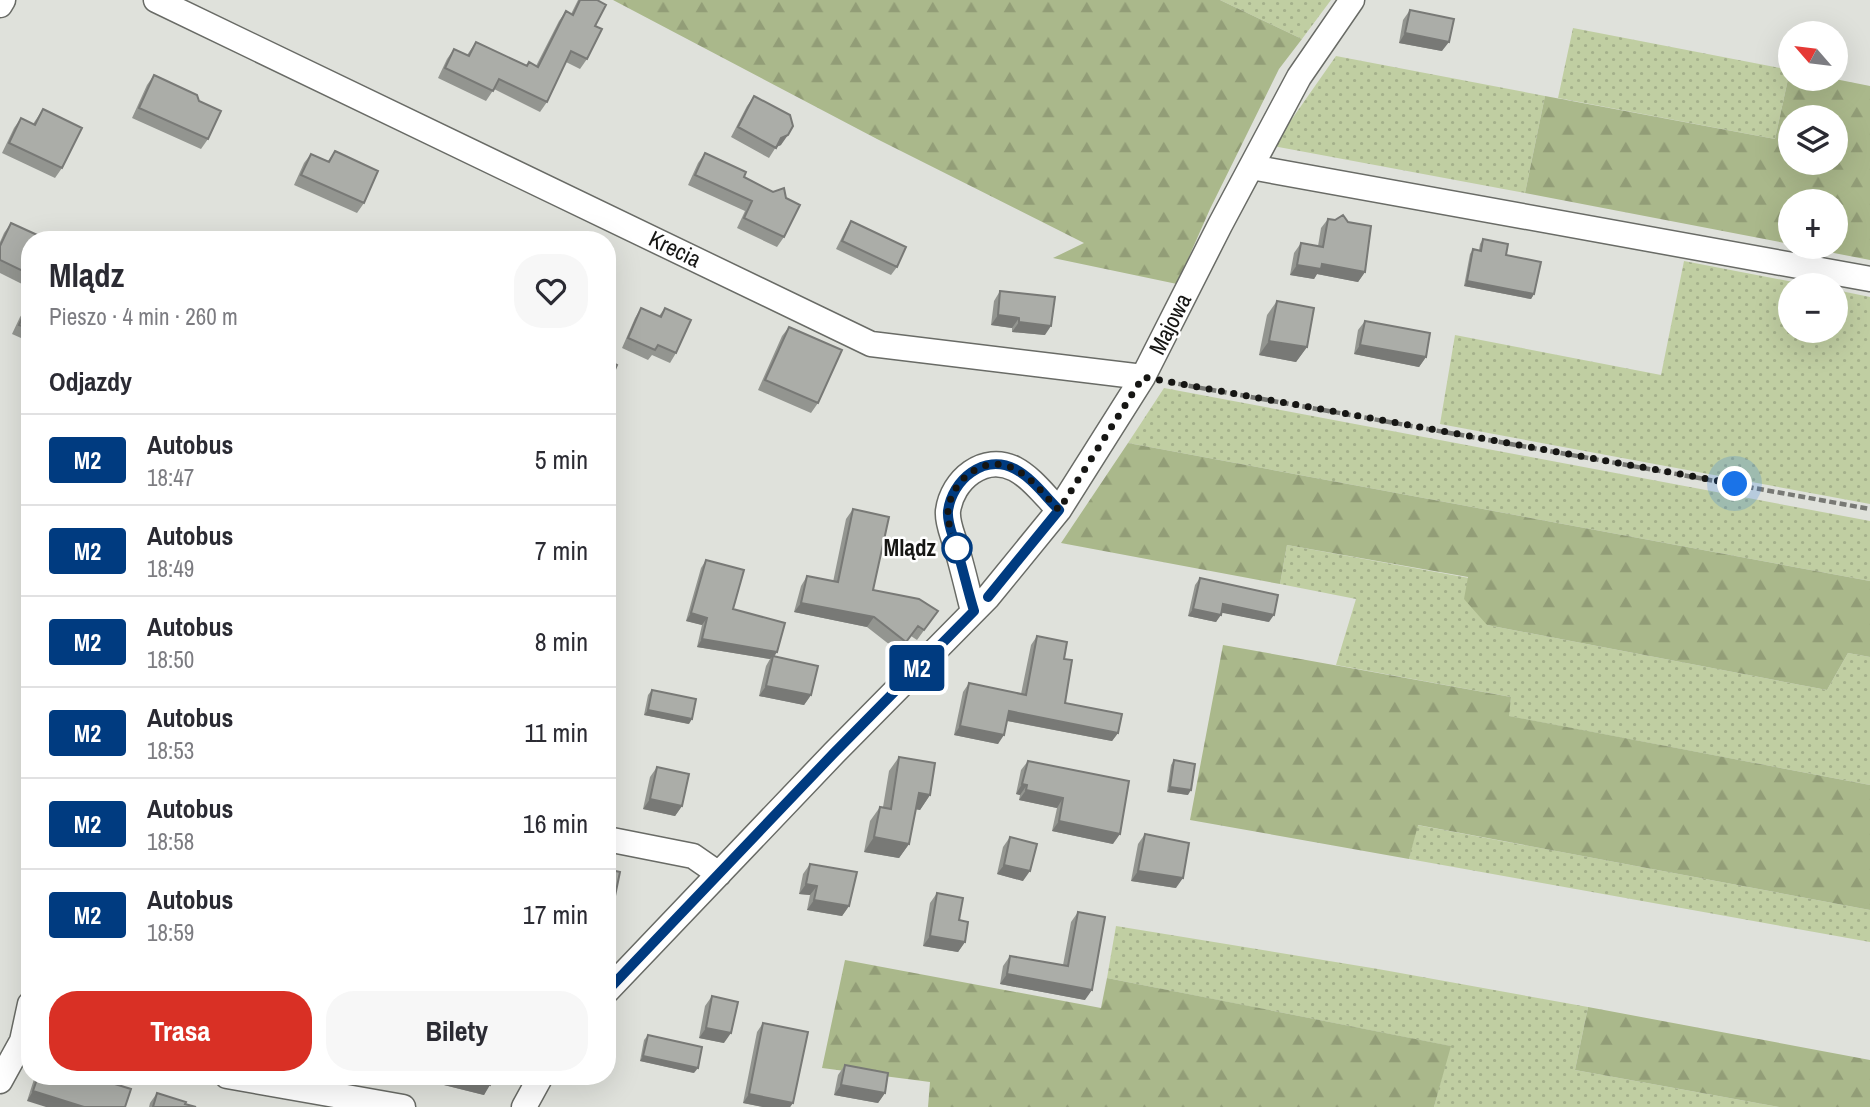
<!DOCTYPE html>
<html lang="pl">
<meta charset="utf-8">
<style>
body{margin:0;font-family:"Archivo Narrow",sans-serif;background:#f7f7f7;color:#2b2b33;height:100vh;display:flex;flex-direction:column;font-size:26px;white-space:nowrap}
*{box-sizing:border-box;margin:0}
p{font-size:23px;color:#7c7c81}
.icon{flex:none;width:38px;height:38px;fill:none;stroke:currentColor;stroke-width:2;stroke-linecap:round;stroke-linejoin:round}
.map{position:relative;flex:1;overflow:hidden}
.side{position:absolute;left:21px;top:231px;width:595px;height:854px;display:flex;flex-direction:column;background:#fff;border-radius:28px;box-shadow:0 7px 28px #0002}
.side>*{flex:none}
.badge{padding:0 14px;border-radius:5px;font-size:24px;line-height:46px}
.needle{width:46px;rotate:298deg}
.tools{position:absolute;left:1778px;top:21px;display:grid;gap:14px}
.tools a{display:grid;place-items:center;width:70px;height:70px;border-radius:50%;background:#fff;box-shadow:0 7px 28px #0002;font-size:35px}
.you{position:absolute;width:35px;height:35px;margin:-18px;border:5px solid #fff;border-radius:50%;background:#1a73e8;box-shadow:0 0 0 10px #1a73e833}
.map>.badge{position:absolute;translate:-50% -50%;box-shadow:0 0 0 4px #fff}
h2{padding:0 28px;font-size:26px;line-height:63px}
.round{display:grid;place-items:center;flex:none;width:74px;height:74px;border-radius:28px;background:#f7f7f7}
.head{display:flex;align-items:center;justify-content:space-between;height:119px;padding:0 28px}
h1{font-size:33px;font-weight:800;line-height:52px}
.button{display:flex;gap:14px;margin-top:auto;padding:14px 28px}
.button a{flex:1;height:80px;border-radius:28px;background:#d93025;color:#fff;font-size:28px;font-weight:800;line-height:80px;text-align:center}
.button a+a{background:#f7f7f7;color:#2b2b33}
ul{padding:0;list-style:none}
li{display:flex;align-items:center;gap:21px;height:91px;padding:0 28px;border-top:2px solid #e1e1e2}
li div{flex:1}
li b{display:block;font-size:26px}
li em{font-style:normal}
li .badge{min-width:77px;font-weight:700;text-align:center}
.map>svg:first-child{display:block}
.grass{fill:url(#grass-dots)}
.forest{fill:url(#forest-firs);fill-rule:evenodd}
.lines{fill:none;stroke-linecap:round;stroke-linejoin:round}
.minor-casing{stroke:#696b66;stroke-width:27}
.path{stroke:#787975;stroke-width:4.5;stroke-dasharray:7 3.5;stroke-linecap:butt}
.minor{stroke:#fff;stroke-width:24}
.wall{fill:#939590}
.shaded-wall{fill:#787976}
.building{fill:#abada8;stroke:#787976;stroke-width:2}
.line-casing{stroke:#fff;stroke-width:16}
.line{stroke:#003b80;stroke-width:10}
.walk{stroke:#161614;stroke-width:7;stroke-dasharray:0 12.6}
.stop-dot{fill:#fff;stroke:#003b80;stroke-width:3.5}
.labels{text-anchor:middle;stroke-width:5;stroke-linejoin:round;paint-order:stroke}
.street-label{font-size:23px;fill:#161614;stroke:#fff}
.stop-label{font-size:23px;font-weight:bold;fill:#161614;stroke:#fff;text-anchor:end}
</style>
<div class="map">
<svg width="1870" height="1107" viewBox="0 0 1870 1107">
<defs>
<pattern id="grass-dots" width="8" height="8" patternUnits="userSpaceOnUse" patternTransform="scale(1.75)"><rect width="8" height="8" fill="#c0cea2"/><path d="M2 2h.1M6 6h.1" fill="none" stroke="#a4b08b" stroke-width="1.8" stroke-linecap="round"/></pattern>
<pattern id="forest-firs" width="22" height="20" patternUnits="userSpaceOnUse" patternTransform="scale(1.75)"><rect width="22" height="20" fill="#aab88b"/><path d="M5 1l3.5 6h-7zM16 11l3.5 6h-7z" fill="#929d77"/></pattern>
</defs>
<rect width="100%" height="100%" fill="#dfe1db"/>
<path class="grass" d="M1220,0H1331L1302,39Z
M1573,28L1790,70L1775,139L1558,98Z
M1336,56L1545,96L1525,193L1273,146Z
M1684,261L1809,285H1790V331H1836V290L1870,297V504L1440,424L1455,335L1661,375Z
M1164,388L1870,521V581L1128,443Z
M1287,545L1469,578L1487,625L1827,690L1848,653L1870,657V785L1508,716L1511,697L1336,665L1356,599L1280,584Z
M1417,825L1870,910V942L1409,859Z
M1116,926L1378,969L1588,1007L1575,1070L1779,1107H1434L1450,1046L1107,978Z"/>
<path class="forest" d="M613,0H1220L1302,39L1279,69L1210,209L1177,284L1053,258L1084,243L877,139Z
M1790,70V79H1835L1870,86V260L1803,247H1836V201H1790V244L1525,193L1545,96L1775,139ZM1836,117V163H1790V117Z
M1128,443L1870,581V657L1848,653L1827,690L1487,625L1464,599L1468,577L1287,545L1280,584L1061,543Z
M1223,645L1511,697L1509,716L1870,785V910L1418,825L1409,859L1190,820Z
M845,960L1101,1008L1107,978L1451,1046L1434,1107H928L930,1082L822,1068Z
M1588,1007L1870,1060V1107H1779L1575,1070Z"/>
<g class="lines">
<defs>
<path id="minor" d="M156,0L871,344L1143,377
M0,5L3,0
M1251,167L1870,279
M973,611C967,588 962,565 955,543C952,533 947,522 948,511C952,480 984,453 1015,469C1032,478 1045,496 1059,510
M607,839L693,856L719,874
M607,991L834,753L988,597L1059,510L1143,377L1220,225L1299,77L1352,0
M22,1041L30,1004
M227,1076L403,1107
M0,1081L22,1041L30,1042
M524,1107L541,1076"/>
</defs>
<use href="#minor" class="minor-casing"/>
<path class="path" d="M1168,382L1870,509"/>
<use href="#minor" class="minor"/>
</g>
<path class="wall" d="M578,0H597L595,26L587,59L580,69L566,62L547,102L540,112L494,89L486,101L438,78L447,59L454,49L467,55L476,42L526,66H536L559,21L566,11L571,14Z
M1410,10L1442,51L1399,43L1403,20Z
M154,75L208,139L201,149L132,118L147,85Z
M754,96L781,145L776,147L769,158L731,137L747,106Z
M43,109L62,168L55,178L2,153L14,128L21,118L33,124Z
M335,151L364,203L357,213L294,185L304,163L311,154L328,161Z
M705,153L744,177L786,198L784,237L777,247L737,228L745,211L688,185L698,163Z
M1328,219L1365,272L1358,282L1317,274L1314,279L1290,275L1294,253L1301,243L1318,246L1321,228Z
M851,221L897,267L891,275L836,249L846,229Z
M11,223L30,273L22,284L0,273V242L4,233Z
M1483,239L1506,255L1534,294L1531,299L1464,286L1470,254L1473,249L1479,250L1480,244Z
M1000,291L1045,335L1012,332V328L991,325L994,301Z
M1277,301L1307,347L1296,362L1259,355L1267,315Z
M27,307L30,309V342L12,334L20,317Z
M641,308L659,316L665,308L676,353L670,363L652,355L648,360L622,348L635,318Z
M1365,321L1426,357L1419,367L1354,354L1358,330Z
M789,327L818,403L811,413L758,390L782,336Z
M853,509L873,590L938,611L917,640L911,636L899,652L867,627L794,612L801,586L807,576L833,582L846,519Z
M706,560L733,609L774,656L811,695L804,705L759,696L766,666L770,659L697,647L702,625L686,621L701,568Z
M1200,578L1269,622L1221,612L1216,622L1188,616L1195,585Z
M1037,636L1064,659L1065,703L1118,733L1112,741L1007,721L998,744L954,735L963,692L969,683L1021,694L1031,645Z
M652,690L689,724L644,715L648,695Z
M899,757L930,795L920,810L916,809L909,844L899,858L864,852L870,821L880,807H883L889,771Z
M1174,760L1188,795L1167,792L1171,765Z
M1028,761L1113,844L1052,831L1057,808L1019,800L1020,795L1016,794L1021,770Z
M657,767L682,806L675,816L643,809L650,777Z
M1145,834L1176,888L1131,881L1138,844Z
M1010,837L1023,881L997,874L1003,847Z
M810,864L849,906L842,916L807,910L810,895L799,894L803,874Z
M937,893L959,920L965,942L958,952L923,946L930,903Z
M1078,912L1085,1000L1000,984L1003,966L1010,956L1063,965L1071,922Z
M712,996L724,1043L699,1038L705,1006Z
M763,1023L793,1103L790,1107H763L743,1103L757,1032Z
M648,1035L694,1073L640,1061L644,1040Z
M845,1065L885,1093L878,1103L834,1095L838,1075Z
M35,1076H89L27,1101Z
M446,1076H493L484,1095L444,1085Z
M157,1093L185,1104L196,1107H149L150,1103Z"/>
<path class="shaded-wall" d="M1405,33L1449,42L1442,51L1399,43Z
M788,135L781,145L774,148L781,138Z
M1322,264L1365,272L1358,282L1317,274L1314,279L1290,275L1297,265Z
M1467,281L1534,294L1531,299L1464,286Z
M998,315L1019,318L1012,328L991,325Z
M1019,322L1051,326L1045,335L1012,332Z
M1269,341L1307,347L1296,362L1259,355Z
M1360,345L1426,357L1419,367L1354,354Z
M801,603L874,617L867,627L794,612Z
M1223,604L1274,615L1269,622L1218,612Z
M1193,609L1221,615L1216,622L1188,616Z
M691,613L707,618L702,625L686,621Z
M702,639L777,652L772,660L773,656L770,659L697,647Z
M766,686L811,695L804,705L759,696Z
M648,710L692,719L689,724L644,715Z
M1009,711L1118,733L1112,741L1003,720Z
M960,726L1004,735L998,744L954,735Z
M1022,784L1027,785L1020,795L1016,794Z
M1170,787L1191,790L1188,795L1167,792Z
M1026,790L1063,798L1057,808L1019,800Z
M919,793L930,795L920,810L909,808Z
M650,799L682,806L675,816L643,809Z
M1059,821L1120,834L1113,844L1052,831Z
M874,837L909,844L899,858L864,852Z
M1004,865L1030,871L1023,881L997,874Z
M1138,871L1183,878L1176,888L1131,881Z
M806,884L817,886L810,895L799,894Z
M814,900L849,906L842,916L807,910Z
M930,936L965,942L958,952L923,946Z
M1007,974L1092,990L1085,1000L1000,984Z
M706,1028L731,1033L724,1043L699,1038Z
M643,1056L698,1068L694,1073L640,1061Z
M450,1076H454L490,1085L484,1095L444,1085Z
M841,1085L885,1093L878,1103L834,1095Z
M33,1091L84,1107H46L27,1101Z
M749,1094L793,1103L790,1107H763L743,1103Z"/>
<path class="building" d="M580,0H597L606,5L595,26L602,29L587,59L571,51L547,102L499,79L493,91L445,68L454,49L469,56L476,42L527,66L529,62L538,67L566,11L573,15Z
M1410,10L1454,19L1449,42L1405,33Z
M154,75L197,95L199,101L221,111L208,139L139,108Z
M754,96L790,115L793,126L788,135L781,138L776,148L738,127Z
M43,109L82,128L62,168L9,143L21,118L35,125Z
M335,151L378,171L364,203L301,175L311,154L329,162Z
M705,153L746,172L744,177L773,192L784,188L786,198L800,205L784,237L744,218L752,201L695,175Z
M1343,215L1348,222L1371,226L1365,272L1322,264L1321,269L1297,265L1301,243L1323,247L1328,219L1335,220Z
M851,221L906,247L897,267L842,241Z
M11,223L46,239L30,240L29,274L0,260V246Z
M1483,239L1508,244L1506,255L1541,262L1534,294L1467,281L1473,249L1481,251Z
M1000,291L1055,297L1051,326L1019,322V318L998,315Z
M1277,301L1314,308L1307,347L1269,341Z
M27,307L30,309V329L19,325Z
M641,308L661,317L665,308L691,320L676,353L658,345L655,350L628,338Z
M1365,321L1430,333L1426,357L1360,345Z
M789,327L842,350L818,403L765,380Z
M607,360L617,365L607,388Z
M853,509L889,517L873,590L919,599L938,611L924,630L918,626L906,642L874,617L801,603L807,576L838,582Z
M706,560L744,570L733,609L785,623L777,652L702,639L707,618L691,613Z
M1200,578L1278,595L1274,615L1223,604L1221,615L1193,609Z
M1037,636L1067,642L1064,659L1072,660L1065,703L1122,714L1118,733L1009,711L1004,735L960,726L969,683L1026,695Z
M773,656L818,666L811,695L766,686Z
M652,690L696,699L692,719L648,710Z
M899,757L935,763L930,795L919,793L909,844L874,837L880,807L891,809Z
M1174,760L1195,764L1191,790L1170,787Z
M1028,761L1129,781L1120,834L1059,821L1063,798L1026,790L1027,785L1022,784Z
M657,767L689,774L682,806L650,799Z
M607,780L612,781L607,804Z
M1145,834L1189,843L1183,878L1138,871Z
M1010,837L1037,844L1030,871L1004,865Z
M810,864L857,872L849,906L814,900L817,886L806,884Z
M607,869L620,872L610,920H607Z
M937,893L963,898L959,920L968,922L965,942L930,936Z
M1078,912L1105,917L1092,990L1007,974L1010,956L1068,966Z
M712,996L738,1002L731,1033L706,1028Z
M763,1023L808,1032L793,1103L749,1094Z
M648,1035L702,1047L698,1068L643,1056Z
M845,1065L888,1073L885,1093L841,1085Z
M38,1076H89L131,1089L125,1107H84L33,1091Z
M454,1076H493L490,1085Z
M157,1093L186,1102L185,1104L196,1107H153Z"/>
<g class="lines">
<defs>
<path id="line" d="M607,991L834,753L974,611C967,588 962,565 955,543C952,533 947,522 948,511C952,480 984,453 1015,469C1032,478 1045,496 1059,510L988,597"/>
</defs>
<use href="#line" class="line-casing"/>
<use href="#line" class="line"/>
<path class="walk" d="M957,548C953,537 947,523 948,511C951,480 984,453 1015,469C1032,478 1045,496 1059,510L1143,377L1735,484"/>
</g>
<circle class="stop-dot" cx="957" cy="548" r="14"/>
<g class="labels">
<g class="street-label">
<text transform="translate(675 249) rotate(26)" y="8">Krecia</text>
<text transform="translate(1170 324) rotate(-63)" y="8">Majowa</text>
</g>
<g class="stop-label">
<text x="936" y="556">Mlądz</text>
</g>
</g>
</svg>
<div class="tools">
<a><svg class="needle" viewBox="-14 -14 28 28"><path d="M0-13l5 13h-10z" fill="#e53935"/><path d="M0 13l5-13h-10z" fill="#7c7c81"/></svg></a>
<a><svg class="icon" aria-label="layers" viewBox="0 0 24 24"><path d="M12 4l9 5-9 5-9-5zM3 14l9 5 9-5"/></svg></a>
<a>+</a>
<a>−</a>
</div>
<div class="you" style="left:1735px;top:484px"></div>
<b class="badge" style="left:917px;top:668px;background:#003b80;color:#fff">M2</b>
<section class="side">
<div class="head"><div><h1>Mlądz</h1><p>Pieszo · 4 min · 260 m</p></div><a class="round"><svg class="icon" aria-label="heart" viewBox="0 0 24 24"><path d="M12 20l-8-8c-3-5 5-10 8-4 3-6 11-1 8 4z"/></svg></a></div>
<h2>Odjazdy</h2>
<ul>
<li><span class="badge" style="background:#003b80;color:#fff">M2</span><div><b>Autobus</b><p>18:47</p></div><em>5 min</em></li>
<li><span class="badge" style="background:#003b80;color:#fff">M2</span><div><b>Autobus</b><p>18:49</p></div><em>7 min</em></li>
<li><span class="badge" style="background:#003b80;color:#fff">M2</span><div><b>Autobus</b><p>18:50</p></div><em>8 min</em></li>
<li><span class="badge" style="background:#003b80;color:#fff">M2</span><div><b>Autobus</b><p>18:53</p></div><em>11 min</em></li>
<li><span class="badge" style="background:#003b80;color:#fff">M2</span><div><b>Autobus</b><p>18:58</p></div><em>16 min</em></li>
<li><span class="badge" style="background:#003b80;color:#fff">M2</span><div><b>Autobus</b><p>18:59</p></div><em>17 min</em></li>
</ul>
<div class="button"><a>Trasa</a><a>Bilety</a></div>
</section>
</div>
